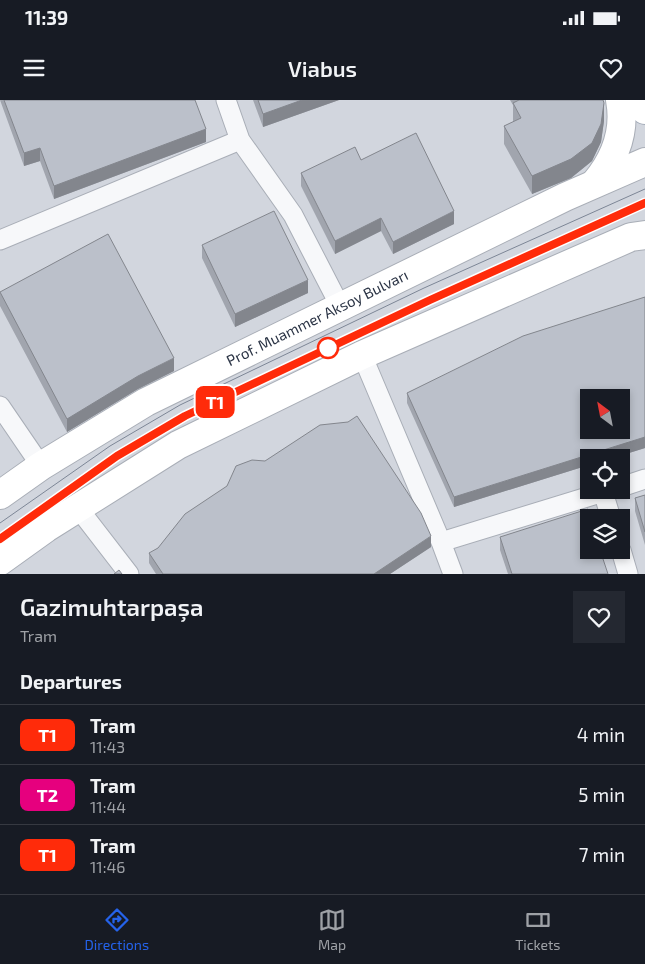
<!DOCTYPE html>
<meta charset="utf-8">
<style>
body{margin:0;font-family:"Exo 2",sans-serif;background:#242831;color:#f1f3f6;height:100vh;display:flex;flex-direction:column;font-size:19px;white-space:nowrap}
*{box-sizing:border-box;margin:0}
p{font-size:16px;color:#9ea1a6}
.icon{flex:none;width:28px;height:28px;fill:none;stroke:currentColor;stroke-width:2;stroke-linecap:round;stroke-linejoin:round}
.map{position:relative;height:474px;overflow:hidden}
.side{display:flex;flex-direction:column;background:#171b24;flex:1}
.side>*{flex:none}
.badge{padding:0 10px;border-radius:8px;font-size:18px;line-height:32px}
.needle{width:32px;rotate:328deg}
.controls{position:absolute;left:580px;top:289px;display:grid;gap:10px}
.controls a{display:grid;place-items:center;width:50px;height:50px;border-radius:0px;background:#171b24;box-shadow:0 2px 8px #0003;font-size:25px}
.map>.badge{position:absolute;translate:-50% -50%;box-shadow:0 0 0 2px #fff}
h2{padding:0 20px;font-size:19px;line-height:45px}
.round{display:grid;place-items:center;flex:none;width:52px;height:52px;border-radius:0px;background:#242831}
.summary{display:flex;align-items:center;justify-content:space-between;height:85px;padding:0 20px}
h1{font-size:24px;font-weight:600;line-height:38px}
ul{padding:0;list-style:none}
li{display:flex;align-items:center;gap:15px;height:60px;padding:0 20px;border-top:1px solid #363941}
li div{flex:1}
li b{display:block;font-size:19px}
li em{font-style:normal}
li .badge{min-width:55px;font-weight:700;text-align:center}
.status{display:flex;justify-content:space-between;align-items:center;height:35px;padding:0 25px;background:#171b24;direction:ltr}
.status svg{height:14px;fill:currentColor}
header{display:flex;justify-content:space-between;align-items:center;height:65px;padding:0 20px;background:#171b24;font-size:22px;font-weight:600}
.menu{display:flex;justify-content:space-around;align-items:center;height:70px;border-top:1px solid #363941;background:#171b24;font-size:14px;color:#9ea1a6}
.menu a{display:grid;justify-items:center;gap:2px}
.menu .selected{color:#2563eb}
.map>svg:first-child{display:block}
.built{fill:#d2d6de;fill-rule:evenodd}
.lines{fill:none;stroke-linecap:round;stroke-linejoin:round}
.street-casing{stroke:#a9aeb7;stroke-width:21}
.secondary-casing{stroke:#a9aeb7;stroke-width:30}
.primary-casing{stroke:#a3abb8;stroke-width:30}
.street{stroke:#f7f8fa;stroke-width:19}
.secondary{stroke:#fff;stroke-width:28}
.primary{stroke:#fff;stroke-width:28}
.tram{stroke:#7d8696;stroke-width:1}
.wall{fill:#a1a5ae}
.shaded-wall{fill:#83868d}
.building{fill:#bbc0ca;stroke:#83868d;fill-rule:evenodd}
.line-casing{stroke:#fff;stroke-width:11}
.line{stroke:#ff2b0a;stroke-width:8}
.stop-dot{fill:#fff;stroke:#ff2b0a;stroke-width:2.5}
.labels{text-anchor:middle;stroke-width:4;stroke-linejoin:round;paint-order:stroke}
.street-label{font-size:15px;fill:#2b3445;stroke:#f4f6f9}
</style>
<div class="status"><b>11:39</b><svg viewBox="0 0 49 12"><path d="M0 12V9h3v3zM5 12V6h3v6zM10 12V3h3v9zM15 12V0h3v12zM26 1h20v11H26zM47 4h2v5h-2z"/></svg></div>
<header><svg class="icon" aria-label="menu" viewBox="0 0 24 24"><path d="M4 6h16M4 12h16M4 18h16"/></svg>Viabus<svg class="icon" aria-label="heart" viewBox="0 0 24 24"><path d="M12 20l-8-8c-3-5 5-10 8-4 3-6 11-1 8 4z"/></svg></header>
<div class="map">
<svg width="645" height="474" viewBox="0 0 645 474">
<rect width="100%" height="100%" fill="#e4e7ec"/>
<path class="built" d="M0,0H645V474H0ZM589,298H621V330H589ZM589,358H621V390H589ZM589,418H621V450H589Z"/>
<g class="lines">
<defs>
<path id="street" d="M226,0L240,40L293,115L340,206
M0,140L240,40
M362,255L441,442L453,474
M0,306L41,366
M621,387L645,379
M603,392L611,418
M78,408L129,474
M441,442L610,390
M621,450L628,474"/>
<g id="secondary">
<path d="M595,83C615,59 626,32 620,0"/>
<path id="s1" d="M0,395L41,366L146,302L565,97L645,62"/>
<path d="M0,461L46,428L178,345L362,255L631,137L645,135"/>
</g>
<path id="primary" d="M635,0L645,10"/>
</defs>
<use href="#street" class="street-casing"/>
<use href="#secondary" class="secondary-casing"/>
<use href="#primary" class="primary-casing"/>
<use href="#street" class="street"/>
<use href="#secondary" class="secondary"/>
<use href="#primary" class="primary"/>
<path class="tram" d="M0,423L110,346L180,305L424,188L645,89
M0,439L117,356L185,316L430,200L645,103"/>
</g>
<path class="wall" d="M0,0H195L206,42L54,99L40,61L24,66Z
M253,0H339L263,27Z
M510,0H603L604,21L601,42L592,61L571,78L532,94L504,44V26L513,22V5Z
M361,60L454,124L393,154L381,131L335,154L301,86V73Z
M202,145L308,193L235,227L202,158Z
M0,192L174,271L138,289L67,332L0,206Z
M645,197V348L613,358H589V365L454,407L407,303V293Z
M645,395V445L635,411V398Z
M500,437L608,474H508L500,450Z
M431,447L390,474H156L149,463V453Z"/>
<path class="shaded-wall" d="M302,0H339L263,27V14Z
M604,3V21L601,42L592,61L571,78L532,94V76Z
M206,29V42L54,99V86Z
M40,48V61L24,66V53Z
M454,111V124L393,154V142Z
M381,118V131L335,154V141Z
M308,180V193L235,227V214Z
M174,258V271L138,289L67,332V319L138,276Z
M645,337V348L613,358H589V365L454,407V397Z
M431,436V447L390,474H374Z"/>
<path class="building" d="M4,0H195L206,29L54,86L40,48L24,53Z
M258,0H302L263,14Z
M519,0H603L604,3L601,24L592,43L571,59L532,76L504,26L521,18L513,3Z
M416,33L454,111L393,142L381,118L335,141L301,73L355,47L361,60Z
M274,111L308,180L235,214L202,145Z
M108,134L174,258L138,276L67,319L0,192Z
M645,197V337L454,397L407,293L523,236ZM589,298H621V330H589Z
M357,316L421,413L431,436L374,474H163L149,453L158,448L185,414L227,386L236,366L252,360L265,361L320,325L348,322Z
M645,395V432L635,398Z
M588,409L590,418H589V450H600L608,474H512L500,437Z
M119,470L122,474H114Z"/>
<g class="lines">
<defs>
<path id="line" d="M0,439L117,356L185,316L430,200L645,103"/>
</defs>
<use href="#line" class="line-casing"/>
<use href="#line" class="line"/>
</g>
<circle class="stop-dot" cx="328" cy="248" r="10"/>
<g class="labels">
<g class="street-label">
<text dy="5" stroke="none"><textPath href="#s1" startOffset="364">Prof. Muammer Aksoy Bulvarı</textPath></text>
</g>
</g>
</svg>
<div class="controls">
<a><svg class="needle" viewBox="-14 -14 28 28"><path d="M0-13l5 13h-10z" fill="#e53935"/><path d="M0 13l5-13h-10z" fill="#9ea1a6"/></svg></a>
<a><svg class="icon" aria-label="locate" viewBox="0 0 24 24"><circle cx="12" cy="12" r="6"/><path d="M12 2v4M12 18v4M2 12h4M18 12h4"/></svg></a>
<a><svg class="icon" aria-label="layers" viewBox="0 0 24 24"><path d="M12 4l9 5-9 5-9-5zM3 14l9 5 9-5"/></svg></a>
</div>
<b class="badge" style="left:215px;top:302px;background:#ff2b0a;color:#fff">T1</b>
</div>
<section class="side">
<div class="summary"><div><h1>Gazimuhtarpaşa</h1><p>Tram</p></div><a class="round"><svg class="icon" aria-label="heart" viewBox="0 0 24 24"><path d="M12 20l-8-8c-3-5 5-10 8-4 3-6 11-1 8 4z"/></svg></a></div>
<h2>Departures</h2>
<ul>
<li><span class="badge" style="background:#ff2b0a;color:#fff">T1</span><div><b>Tram</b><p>11:43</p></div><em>4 min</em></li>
<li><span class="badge" style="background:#e6007e;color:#fff">T2</span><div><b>Tram</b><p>11:44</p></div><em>5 min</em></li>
<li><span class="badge" style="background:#ff2b0a;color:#fff">T1</span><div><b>Tram</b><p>11:46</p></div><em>7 min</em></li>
</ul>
</section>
<nav class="menu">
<a class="selected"><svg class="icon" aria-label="directions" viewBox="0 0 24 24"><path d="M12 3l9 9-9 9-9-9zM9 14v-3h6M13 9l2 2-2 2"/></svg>Directions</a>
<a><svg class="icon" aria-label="map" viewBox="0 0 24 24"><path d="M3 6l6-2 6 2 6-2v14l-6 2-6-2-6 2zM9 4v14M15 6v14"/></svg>Map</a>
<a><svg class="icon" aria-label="tickets" viewBox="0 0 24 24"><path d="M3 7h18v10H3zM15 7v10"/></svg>Tickets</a>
</nav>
